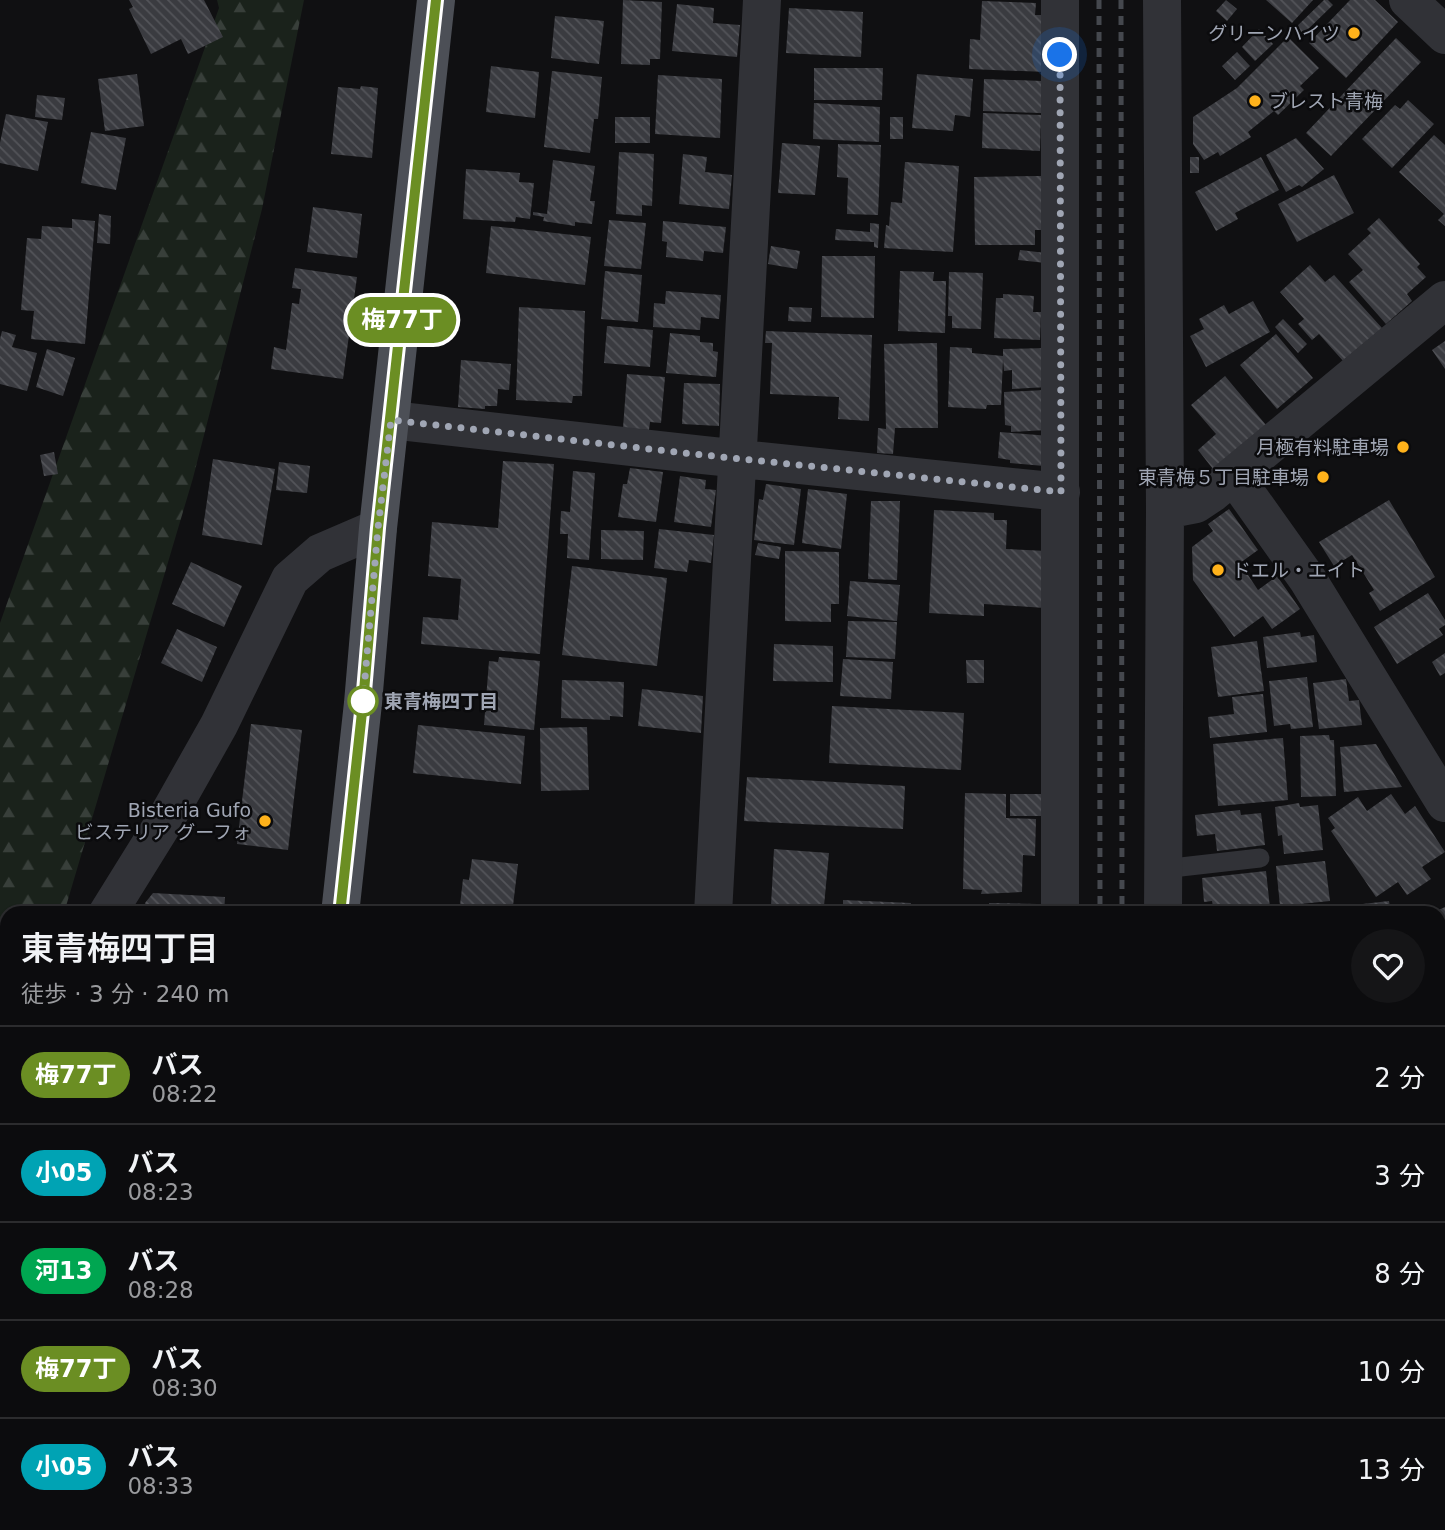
<!DOCTYPE html>
<html lang="ja">
<meta charset="utf-8">
<style>
body{margin:0;font-family:"DejaVu Sans","Noto Sans JP",sans-serif;background:#151517;color:#f1f3f6;height:100vh;display:flex;flex-direction:column;font-size:26px;white-space:nowrap}
*{box-sizing:border-box;margin:0}
p{font-size:23px;color:#9a9b9e}
.icon{flex:none;width:38px;height:38px;fill:none;stroke:currentColor;stroke-width:2;stroke-linecap:round;stroke-linejoin:round}
.map{position:relative;flex:1;overflow:hidden}
.panel{position:absolute;left:0px;top:906px;width:1446px;height:625px;display:flex;flex-direction:column;background:#0c0c0e;border-radius:21px 21px 0 0;box-shadow:0 2px 5px #0004,0 0 0 2px #2c2c2e}
.panel>*{flex:none}
.badge{padding:0 14px;border-radius:23px;font-size:24px;line-height:46px}
.you{position:absolute;width:35px;height:35px;margin:-18px;border:5px solid #fff;border-radius:50%;background:#1a73e8;box-shadow:0 0 0 10px #1a73e833}
.map>.badge{position:absolute;translate:-50% -50%;box-shadow:0 0 0 4px #fff}
.round{display:grid;place-items:center;flex:none;width:74px;height:74px;border-radius:37px;background:#151517}
.summary{display:flex;align-items:center;justify-content:space-between;height:119px;padding:0 21px}
h1{font-size:33px;font-weight:600;line-height:52px}
ul{padding:0;list-style:none}
li{display:flex;align-items:center;gap:21px;height:98px;padding:0 21px;border-top:2px solid #2c2c2e}
li div{flex:1}
li b{display:block;font-size:26px}
li em{font-style:normal}
li .badge{min-width:77px;font-weight:700;text-align:center}
.map>svg:first-child{display:block}
.forest{fill:url(#forest-firs)}
.building{fill:url(#building-back-hatch)}
.lines{fill:none;stroke-linecap:round;stroke-linejoin:round}
.service{stroke:#313237;stroke-width:19}
.minor{stroke:#313237;stroke-width:38}
.tertiary{stroke:#313237;stroke-width:38}
.primary{stroke:#4c4f56;stroke-width:38}
.rail{stroke:#45484e;stroke-width:5;stroke-dasharray:9 7;stroke-linecap:butt}
.line-casing{stroke:#fff;stroke-width:16}
.line{stroke:#6b8e23;stroke-width:10}
.walk{stroke:#a0a6b4;stroke-width:7;stroke-dasharray:0 12.6}
.poi-dot{fill:#ffb21b;stroke:#0b0b0d;stroke-width:2.5}
.stop-dot{fill:#fff;stroke:#6b8e23;stroke-width:3.5}
.labels{text-anchor:middle;stroke-width:5;stroke-linejoin:round;paint-order:stroke}
.poi-label{font-size:19px;fill:#a0a6b4;stroke:#0b0b0d;text-anchor:end}
.stop-label{font-size:19px;font-weight:bold;fill:#a0a6b4;stroke:#0b0b0d;text-anchor:start}
</style>
<div class="map">
<svg width="1445" height="1530" viewBox="0 0 1445 1530">
<defs>
<pattern id="forest-firs" width="22" height="20" patternUnits="userSpaceOnUse" patternTransform="scale(1.75)"><rect width="22" height="20" fill="#1a221b"/><path d="M5 1l3.5 6h-7zM16 11l3.5 6h-7z" fill="#383f3a"/></pattern>
<pattern id="building-back-hatch" width="6" height="6" patternUnits="userSpaceOnUse" patternTransform="scale(1.75)"><rect width="6" height="6" fill="#3a3b40"/><path d="M-1 5l2 2M0 0l6 6M5-1l2 2" fill="none" stroke="#535459"/></pattern>
</defs>
<rect width="100%" height="100%" fill="#101012"/>
<path class="forest" d="M217,0H304L262,209L193,478L64,913L7,914V1004L0,1015V623L219,8Z"/>
<path class="building" d="M129,0H204L223,37L188,54L181,39L151,54L129,9L133,7Z
M623,0L662,2L660,59H650V65L621,64Z
M1226,0L1237,9L1227,21L1216,11Z
M1266,0H1313L1292,23Z
M1324,0H1328L1333,5L1301,36L1294,29Z
M1350,0H1375L1398,22L1346,78L1309,43Z
M982,1L1036,3L1035,15H1042L1046,72L969,69L970,39L980,40Z
M677,4L714,8L713,23L740,25L737,57L672,51Z
M789,8L863,12L861,57L786,53Z
M555,16L604,21L599,64L551,58Z
M1259,29L1273,44L1255,61L1242,47Z
M1288,37L1319,68L1300,86L1304,90L1278,115L1274,111L1248,132L1251,137L1220,156L1218,152L1204,160L1193,144V117L1237,88Z
M1396,38L1421,62L1331,156L1306,133Z
M1237,52L1250,66L1235,80L1222,66Z
M491,66L539,72L535,118L486,112Z
M814,68H883L882,100H814Z
M552,71L602,77L598,119H594L590,153L544,147Z
M137,74L144,126L105,131L98,79Z
M917,74L973,79L970,117L955,115L953,131L912,128Z
M658,75L722,79L720,138L655,134Z
M984,79L1042,81L1041,113L983,111Z
M361,86L378,88L372,158L331,154L338,87L360,89Z
M37,95L65,98L62,120L35,117Z
M1408,100L1434,124L1392,168L1362,139L1395,105L1400,109Z
M814,103L880,107L879,142L813,139Z
M983,113L1041,115L1040,151L982,148Z
M6,114L48,122L38,171L0,163V143Z
M615,117H650V143H615Z
M890,117H903V139H890Z
M91,132L126,138L116,190L81,183Z
M1434,135L1445,145V226L1438,220L1444,214L1399,172Z
M1296,138L1324,169L1302,187L1299,185L1286,192L1266,155Z
M782,143L820,146L815,195L778,193Z
M838,144L881,145L878,215L847,214L848,178L837,177Z
M619,152L654,154L652,206L642,205V216L616,214Z
M683,154L707,157L705,172L732,175L729,209L679,204Z
M1190,157H1199V173H1190Z
M1261,157L1279,190L1235,213L1238,219L1216,231L1195,192Z
M553,160L595,166L590,201H595L592,224L575,222V226L543,221L544,217L533,215V212L547,214Z
M905,162L959,166L953,252L884,248L886,225L889,226L891,202L902,203Z
M466,169L520,173L519,182L534,183L530,219L516,217L515,222L463,219Z
M1334,175L1354,213L1297,242L1278,204Z
M1041,176L1044,230H1035V245H975L974,177Z
M313,207L362,214L357,258L307,252Z
M99,214L111,216L110,244L97,243Z
M1379,218L1420,264L1417,267L1426,277L1407,294L1412,301L1386,324L1349,282L1363,270L1348,254L1371,233L1367,229Z
M72,219L95,221L85,344L31,339L34,311L21,310L27,238L41,239L42,226L72,228Z
M609,220L646,223L641,269L604,266Z
M663,221L726,227L723,253L704,251L703,261L666,257L667,242L662,241Z
M870,223L879,224L878,248L874,247V242L835,240L836,229L870,232Z
M491,226L591,237L585,285L486,273Z
M771,246L800,251L797,269L768,264Z
M1020,250L1046,253V263L1018,260Z
M822,256H875L874,318L821,317Z
M1310,265L1325,282L1334,275L1382,328L1344,362L1319,334L1312,340L1298,324L1304,319L1280,292Z
M295,268L357,277L343,379L271,369L274,347L286,350L292,303L299,304L301,289L292,288Z
M605,271L642,275L638,322L601,319Z
M900,271L934,272L933,281H946L945,333L898,331Z
M949,272L983,273L981,329L952,328V316H948Z
M666,291L721,295L719,319L701,317L700,330L653,327L654,303L665,304Z
M1003,294L1034,296L1033,312H1041L1040,340L994,338L996,298H1003Z
M1253,301L1270,332L1206,367L1190,336L1204,329L1199,319L1224,305L1229,314Z
M519,307L585,311L582,396H573L572,403L516,400Z
M789,307L812,308L811,322L788,321Z
M1283,319L1307,344L1298,353L1275,327Z
M607,326L653,330L650,367L604,363Z
M2,331L16,335L12,347L37,353L27,391L0,384V339Z
M766,331L872,335L869,421L838,419L839,397L770,394L772,343H765Z
M670,333L700,336V342L713,343V351L718,352L716,377L666,373Z
M1276,334L1313,378L1277,409L1240,365Z
M1445,341V369L1432,350Z
M937,343L938,428H895L893,454L877,453L878,428L886,429L884,344Z
M950,347L972,348V353L1003,356V349L1047,348L1048,387L1012,389V370L1004,371L1003,359L1001,405H987L986,409L948,407Z
M47,349L75,358L63,396L36,387Z
M461,360L511,364L509,390L498,389L497,406H485V409L458,407Z
M627,374L665,377L661,423L650,422L649,430L623,428Z
M1225,376L1266,425L1213,469L1198,450L1216,434L1191,405Z
M684,383L720,384L719,426L682,424Z
M1045,390L1047,430L1011,432V426L1005,425L1004,392Z
M1000,432L1050,436L1044,466L1010,463V460L998,458Z
M54,452L58,474L44,476L40,455Z
M213,459L275,469L262,545L202,535Z
M503,461L554,464L540,654L421,644L423,617L458,620L461,579L428,576L432,522L498,528Z
M279,462L310,466L307,493L276,490Z
M630,468L663,472L656,522L618,517L623,484H627Z
M573,471L595,473L589,560L567,558L568,534H560L561,511L570,512Z
M680,476L706,480L705,489L716,490L711,527L674,522Z
M766,484L801,489L794,545L754,540L759,499L763,500Z
M808,489L847,494L841,549L802,543Z
M1389,500L1435,577L1380,611L1369,593L1374,590L1352,555L1334,566L1319,542Z
M871,501H900L897,580L868,579Z
M1229,509L1258,550L1240,563L1258,590L1277,576L1300,609L1272,629L1263,616L1234,637L1193,580L1192,547L1213,531L1208,524Z
M934,510L994,513V520H1007L1006,549L1047,551L1045,608L984,604V616L929,613Z
M659,529L714,535L711,563L689,560L687,572L654,568Z
M601,530L644,531L643,560L601,559Z
M758,543L781,547L779,559L755,555Z
M785,551L839,552V604H831V622L785,621Z
M191,562L242,586L224,627L172,604Z
M572,566L667,578L657,666L562,655Z
M850,581L900,585L897,621L847,616Z
M1428,593L1445,620V625L1439,629L1443,635L1397,664L1374,627Z
M848,621L897,622L895,659L846,657Z
M177,629L217,647L202,682L161,663Z
M1300,632L1301,637L1314,635L1317,662L1267,668L1263,637Z
M1257,641L1264,691L1218,697L1211,647Z
M774,644L833,646V682L773,681Z
M1445,653V673L1440,676L1432,662Z
M499,657L540,661L534,730L484,725L489,661L498,662Z
M843,659L893,662L891,699L840,696Z
M966,660H984V683H967Z
M1307,677L1313,727L1291,729L1290,724L1274,726L1269,681Z
M1346,679L1349,701L1359,700L1362,725L1319,729L1313,683Z
M562,680L624,682L623,717L610,716V720L561,718Z
M642,689L703,696L701,733L638,726Z
M1263,694L1267,732L1210,738L1208,717L1234,714L1232,697Z
M832,706L964,713L961,770L829,763Z
M251,724L302,730L288,850L237,844Z
M418,725L525,736L521,784L413,773Z
M587,727L589,790L541,791L540,728Z
M1329,735L1330,740H1334L1336,796L1301,797L1300,736Z
M1283,738L1288,800L1218,806L1213,744Z
M1376,744L1402,787L1344,792L1340,747Z
M747,777L905,786L903,829L744,821Z
M965,793L1006,794V818L1036,819L1035,856L1023,855L1022,892L981,894L982,890L963,889Z
M1010,794H1042V816H1010Z
M1391,794L1405,814L1415,806L1445,852L1422,867L1431,879L1407,895L1398,882L1376,897L1331,831L1335,828L1328,818L1358,797L1367,811Z
M1299,803L1300,807L1318,805L1323,850L1284,854L1282,835L1278,836L1275,807Z
M1240,810L1241,815L1261,813L1265,845L1217,851L1215,834L1197,836L1195,815Z
M774,849L829,853L824,906H811V909L771,906Z
M472,859L518,864L512,914H459L463,879L469,880Z
M1325,861L1330,901L1280,906L1276,866Z
M1266,871L1270,908L1214,913L1212,901L1204,902L1202,878Z
M153,893L225,897L224,914H144L145,903Z
M843,900L911,903L910,914H843Z
M1389,901L1391,914H1349V909L1354,908V905Z
M989,903L1037,904V914H979V907H989Z
M1445,907V937L1438,923V914H1430Z
M629,908L682,911V914H628Z
M1335,908L1336,914H1303V911Z
M1445,1117V1185L1438,1187V1118Z
M1438,1360H1440L1445,1408V1453H1438Z
M1445,1461V1501L1438,1502V1462Z
M340,1524H487V1530H340Z
M561,1524H630V1530H561Z
M727,1524H796V1530H727Z
M1377,1524H1414L1415,1530H1377Z"/>
<g class="lines">
<path class="service" d="M1163,869L1260,858"/>
<path class="minor" d="M1162,0L1165,510L1163,914
M1408,0L1445,35
M391,420L703,455L1061,492
M1234,476L1308,580L1445,803
M1165,510L1196,504L1211,494L1445,300
M107,914L166,819L219,725L290,579L320,553L378,528
M713,914L762,0
M1060,914V0
M0,1081L7,1071
M0,1217L7,1216
M1438,1288L1445,1308
M1166,1524V1530
M682,1530V1524
M1057,1530V1524"/>
<path class="tertiary" d="M1438,1073L1445,1072"/>
<path class="primary" d="M340,914L363,703L378,528L436,0
M275,1530V1524"/>
<path class="rail" d="M1099,0L1100,914
M1121,0L1122,914
M1099,1524V1530
M1122,1530V1524"/>
</g>
<g class="lines">
<defs>
<path id="line" d="M340,914L363,703L378,528L436,0"/>
</defs>
<use href="#line" class="line-casing"/>
<use href="#line" class="line"/>
<path class="walk" d="M363,701L378,528L391,420L703,455L1061,492L1060,55"/>
</g>
<g class="poi-dot">
<circle cx="1354" cy="33" r="7"/>
<circle cx="1255" cy="101" r="7"/>
<circle cx="1403" cy="447" r="7"/>
<circle cx="1323" cy="477" r="7"/>
<circle cx="1218" cy="570" r="7"/>
<circle cx="265" cy="821" r="7"/>
</g>
<circle class="stop-dot" cx="363" cy="701" r="14"/>
<g class="labels">
<g class="poi-label">
<text x="1340" y="40">グリーンハイツ</text>
<text x="1269" y="108" text-anchor="start">ブレスト青梅</text>
<text x="1389" y="454">月極有料駐車場</text>
<text x="1309" y="484">東青梅５丁目駐車場</text>
<text x="1232" y="577" text-anchor="start">ドエル・エイト</text>
<text x="251" y="817">Bisteria Gufo<tspan x="251" dy="22">ビステリア グーフォ</tspan></text>
</g>
<g class="stop-label">
<text x="384" y="708">東青梅四丁目</text>
</g>
</g>
</svg>
<div class="you" style="left:1060px;top:55px"></div>
<b class="badge" style="left:402px;top:320px;background:#6b8e23;color:#fff">梅77丁</b>
<section class="panel">
<div class="summary"><div><h1>東青梅四丁目</h1><p>徒歩 · 3 分 · 240 m</p></div><a class="round"><svg class="icon" aria-label="heart" viewBox="0 0 24 24"><path d="M12 20l-8-8c-3-5 5-10 8-4 3-6 11-1 8 4z"/></svg></a></div>
<ul>
<li><span class="badge" style="background:#6b8e23;color:#fff">梅77丁</span><div><b>バス</b><p>08:22</p></div><em>2 分</em></li>
<li><span class="badge" style="background:#00a3b4;color:#fff">小05</span><div><b>バス</b><p>08:23</p></div><em>3 分</em></li>
<li><span class="badge" style="background:#00a651;color:#fff">河13</span><div><b>バス</b><p>08:28</p></div><em>8 分</em></li>
<li><span class="badge" style="background:#6b8e23;color:#fff">梅77丁</span><div><b>バス</b><p>08:30</p></div><em>10 分</em></li>
<li><span class="badge" style="background:#00a3b4;color:#fff">小05</span><div><b>バス</b><p>08:33</p></div><em>13 分</em></li>
</ul>
</section>
</div>
